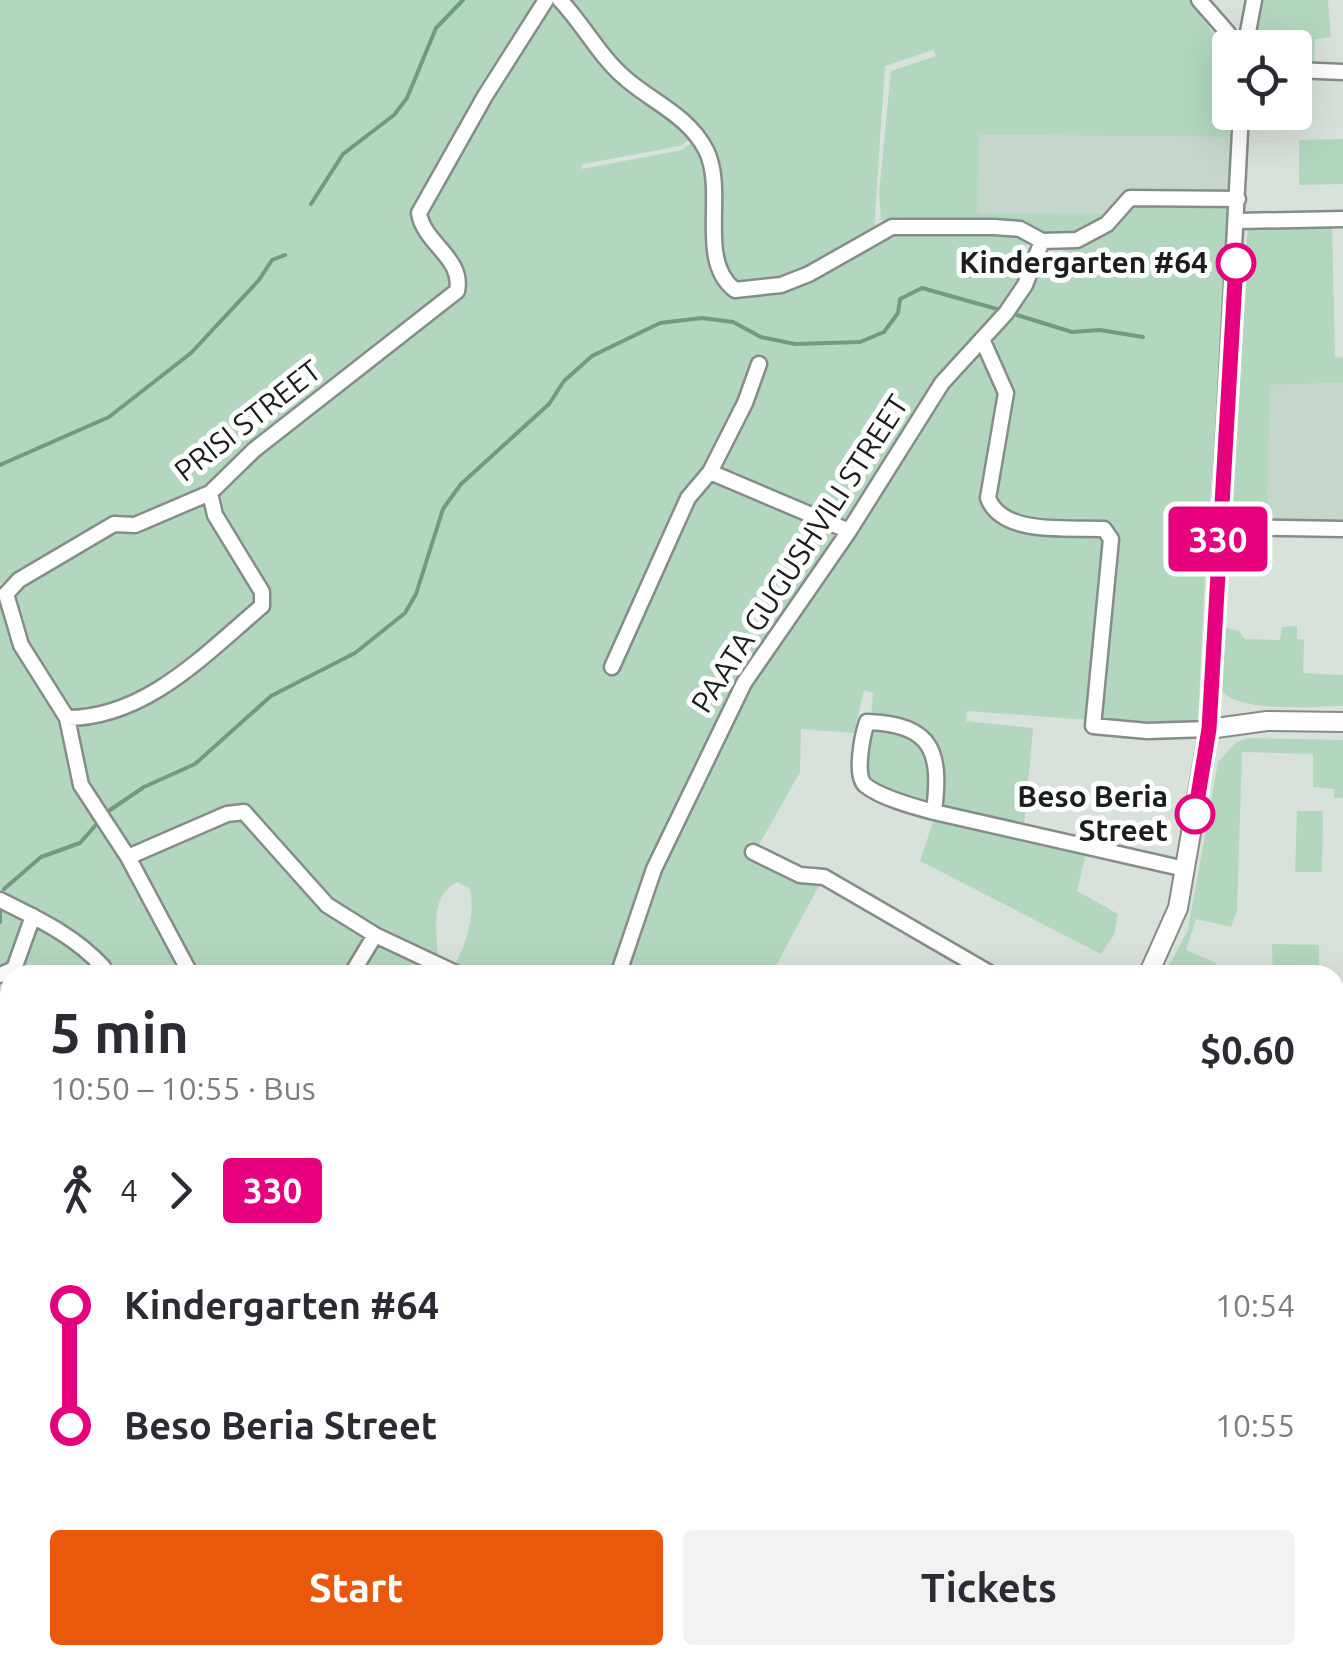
<!DOCTYPE html>
<meta charset="utf-8">
<style>
body{margin:0;font-family:Ubuntu,sans-serif;background:#f2f2f3;color:#2b2b33;height:100vh;display:flex;flex-direction:column;font-size:38px;white-space:nowrap}
*{box-sizing:border-box;margin:0}
p{font-size:32px;color:#7c7c81}
.icon{flex:none;width:55px;height:55px;fill:none;stroke:currentColor;stroke-width:2;stroke-linecap:round;stroke-linejoin:round}
.map{position:relative;flex:1;overflow:hidden}
.drawer{position:absolute;left:0px;top:965px;width:1345px;height:700px;display:flex;flex-direction:column;background:#fff;border-radius:30px 30px 0 0;box-shadow:0 10px 40px #0002}
.drawer>*{flex:none}
.badge{padding:0 20px;border-radius:8px;font-size:35px;line-height:65px}
.buttons{position:absolute;left:1212px;top:30px;display:grid;gap:20px}
.buttons a{display:grid;place-items:center;width:100px;height:100px;border-radius:10px;background:#fff;box-shadow:0 10px 40px #0002;font-size:50px}
.map>.badge{position:absolute;translate:-50% -50%;box-shadow:0 0 0 5px #fff}
.legs{display:flex;align-items:center;gap:15px;height:110px;padding:0 50px;font-size:32px}
.legs p{margin-inline-start:auto}
.head{display:flex;align-items:center;justify-content:space-between;height:170px;padding:0 50px}
h1{font-size:55px;font-weight:700;line-height:75px}
.cta{display:flex;gap:20px;margin-top:auto;padding:20px 50px}
.cta a{flex:1;height:115px;border-radius:10px;background:#ea580c;color:#fff;font-size:40px;font-weight:700;line-height:115px;text-align:center}
.cta a+a{background:#f2f2f3;color:#2b2b33}
ul{padding:0 50px;list-style:none}
li{display:flex;align-items:center;gap:35px;height:120px;font-size:38px}
li i{display:grid;place-items:center;width:15px;height:100%;margin:0 12px;background:currentColor}
li i::after{content:'';width:25px;height:25px;margin:-12px;border:8px solid;border-radius:50%;background:#fff}
li p{margin-inline-start:auto}
li:first-child i{background:linear-gradient(#0000 50%,currentColor 0)}
li:last-child i{background:linear-gradient(currentColor 50%,#0000 0)}
.map>svg:first-child{display:block}
.built{fill:#c7d6cb}
.green{fill:#b2d7be}
.lines{fill:none;stroke-linecap:round;stroke-linejoin:round}
.stream{stroke:#719b7f;stroke-width:4}
.minor-casing{stroke:#868d88;stroke-width:19}
.tertiary-casing{stroke:#868d88;stroke-width:22}
.minor{stroke:#fff;stroke-width:14}
.tertiary{stroke:#fff;stroke-width:18}
.line-1-casing{stroke:#fff;stroke-width:22}
.line-1{stroke:#e6007e;stroke-width:15}
.stop-1-dot{fill:#fff;stroke:#e6007e;stroke-width:5}
.labels{text-anchor:middle;stroke-width:10;stroke-linejoin:round;paint-order:stroke}
.stop-label{font-size:30px;font-weight:bold;fill:#1b1e1c;stroke:#fff;text-anchor:end}
.street-label{font-size:30px;fill:#1b1e1c;stroke:#fff}
</style>
<div class="map">
<svg width="1343" height="1665" viewBox="0 0 1343 1665">
<rect width="100%" height="100%" fill="#d9e1db"/>
<path class="built" d="M978,135L1230,137L1228,194L1143,191L1128,194L1110,214L977,213Z
M1343,383V523L1267,520L1269,385Z
M602,1655H650L668,1665H596Z
M698,1655H763L757,1665H693Z
M784,1655H1032L1031,1665H778Z"/>
<path class="green" d="M0,0H542L480,85L483,92L416,209C431,235 462,268 445,298L207,491L134,522L111,521L0,584Z
M570,0H1189L1229,54L1230,137L979,135L977,213L1110,214C1059,252 1030,223 976,219C944,217 912,220 881,220L879,193L891,71L936,56L933,50L885,66L874,230C830,257 791,284 738,285L721,263L704,139L670,102L626,74Z
M1261,0H1328L1331,37L1315,39L1314,63L1295,62V48H1250Z
M549,6L561,10L693,137L680,146L583,164L581,169L682,150L694,141L704,158L719,281L762,293L914,229L1018,233L1027,241L1020,282L852,517L843,522L720,471L717,467L742,403L707,470L685,496L608,658L616,661L687,507L705,485L719,483L837,530L841,535L740,683L686,782L609,975H466L455,964C466,946 477,908 469,888L457,882C429,896 437,932 438,959L376,931L327,899L254,810L241,806L132,848L124,846L85,785L73,727L169,693L267,601C262,562 225,538 215,499L255,452L460,294L421,218L494,87Z
M1343,139V184L1299,185V140Z
M1132,204H1228L1231,209L1232,260L1207,532L1198,722L1189,727L1106,723L1101,718L1117,529C1077,516 1011,535 992,489L1009,390L985,339L1045,259L1100,236Z
M1332,224L1335,357L1343,358V383L1270,385L1267,520H1230L1226,515L1248,227Z
M982,344L1001,392L983,491L985,510L1012,530L1102,535L1107,541L1089,720L967,711L966,721L1033,728L1024,827L925,806L866,779L873,693L864,690L854,733L801,729L800,772L757,848L752,845L747,855L792,880L821,882L771,975H622L655,877L746,685L944,387Z
M206,500L254,585L257,605L168,680L85,716C51,705 3,619 20,583L111,529Z
M0,601L62,723L72,777L186,975H108V968L0,895Z
M1218,626L1239,631L1245,639L1280,640L1282,627L1297,626V639L1304,640L1303,673L1343,675V706C1314,706 1226,716 1216,682C1212,666 1218,643 1218,626Z
M1248,738L1343,740V798H1334V789L1313,787V754L1242,752L1237,911L1231,927L1196,919L1186,950L1216,963L1213,975H1164L1188,930L1218,762L1235,743Z
M1297,811H1323L1322,872H1295Z
M241,816L366,934L367,939L346,975H196L136,869L137,857Z
M934,819L1086,853L1077,891L1118,914L1114,935L1101,954L920,861Z
M0,907L28,916L10,964L0,968Z
M36,924L88,956L98,975H11Z
M378,944L454,975H359Z
M1272,944L1319,945V975H1273Z
M10,976V1059L0,1055V977Z
M0,1496L10,1501V1531L0,1544Z
M1335,1651L1343,1652V1665H1044V1655H1335Z"/>
<g class="lines">
<path class="stream" d="M311,204L343,154L394,115L407,98L436,28L463,0
M1017,315L1072,332L1100,330L1143,337
M0,465L109,417L191,353L259,280L272,260L285,255
M110,810L144,787L195,764L271,696L355,653L405,613L416,594L443,509L461,484L549,404L564,381L592,356L660,323L702,318L733,322L761,337L795,344L860,342L884,332L898,313L900,299L922,288L997,309
M4,889L41,857L80,843L95,826
M0,922V909"/>
<defs>
<path id="minor" d="M560,0C583,24 600,57 625,78C652,102 688,115 706,150C727,192 696,260 735,290L781,285L809,274L892,227H994L1020,229L1042,241L1077,240L1107,224L1130,198L1238,199
M1199,0L1228,33L1234,48
M1245,48L1254,0
M1295,70L1343,72
M1238,221L1343,219
M982,339L1006,393L988,498C1002,536 1069,527 1104,529L1111,539L1093,726L1147,731L1209,729L1241,112
M710,472L745,403L759,364
M1218,527L1343,529
M612,667L688,498L710,472L849,531
M67,718C146,718 205,654 262,606V592L215,515L210,493
M934,812C941,754 935,724 867,722C863,733 854,775 865,785C881,798 915,807 934,812L1185,869
M753,852L800,875L824,877L993,975
M128,857L227,814L244,812L327,905L375,935L460,975
M0,900C38,919 74,935 103,967L102,975
M0,975L14,969L33,916
M191,975L128,857L81,785L67,718L21,645L6,594L19,580L114,524L135,525L210,493L254,450L457,291C464,258 424,244 419,213L485,96L546,0
M351,975L375,935
M618,975L654,869L744,683L849,531L942,383L1006,313L1025,285L1042,241
M1335,1238H1343
M0,1254L10,1228
M0,1324L10,1328
M1335,1644H1343
M160,1655L174,1665
M507,1655L516,1665
M1039,1655V1665
M424,1665L428,1655"/>
<path id="tertiary" d="M1148,975L1178,908L1209,729L1267,721L1343,722
M763,1665L769,1655"/>
</defs>
<use href="#minor" class="minor-casing"/>
<use href="#tertiary" class="tertiary-casing"/>
<use href="#minor" class="minor"/>
<use href="#tertiary" class="tertiary"/>
</g>
<g class="lines">
<defs>
<path id="line-1" d="M1195,814L1209,729L1236,263"/>
</defs>
<use href="#line-1" class="line-1-casing"/>
<use href="#line-1" class="line-1"/>
</g>
<g class="stop-1-dot">
<circle cx="1236" cy="263" r="18"/>
<circle cx="1195" cy="814" r="18"/>
</g>
<g class="labels">
<g class="stop-label">
<text x="1208" y="273">Kindergarten #64</text>
<text x="1168" y="807">Beso Beria<tspan x="1168" dy="34">Street</tspan></text>
</g>
<g class="street-label">
<text transform="translate(248 421) rotate(-38)" y="10">PRISI STREET</text>
<text transform="translate(800 554) rotate(-57)" y="10">PAATA GUGUSHVILI STREET</text>
</g>
</g>
</svg>
<div class="buttons">
<a><svg class="icon" aria-label="locate" viewBox="0 0 24 24"><circle cx="12" cy="12" r="6"/><path d="M12 2v4M12 18v4M2 12h4M18 12h4"/></svg></a>
</div>
<b class="badge" style="left:1218px;top:539px;background:#e6007e;color:#fff">330</b>
<section class="drawer">
<div class="head"><div><h1>5 min</h1><p>10:50 – 10:55 · Bus</p></div><b>$0.60</b></div>
<div class="legs"><svg class="icon" aria-label="walk" viewBox="0 0 24 24"><circle cx="13" cy="4" r="2"/><path d="M13 8l-2 6 4 7M11 14l-3 7M7 12l3-4h3l4 4"/></svg>4<svg class="icon" aria-label="forward" viewBox="0 0 24 24"><path d="M9 5l7 7-7 7"/></svg><b class="badge" style="background:#e6007e;color:#fff">330</b></div>
<ul>
<li><i style="color:#e6007e"></i><b>Kindergarten #64</b><p>10:54</p></li>
<li><i style="color:#e6007e"></i><b>Beso Beria Street</b><p>10:55</p></li>
</ul>
<div class="cta"><a>Start</a><a>Tickets</a></div>
</section>
</div>
